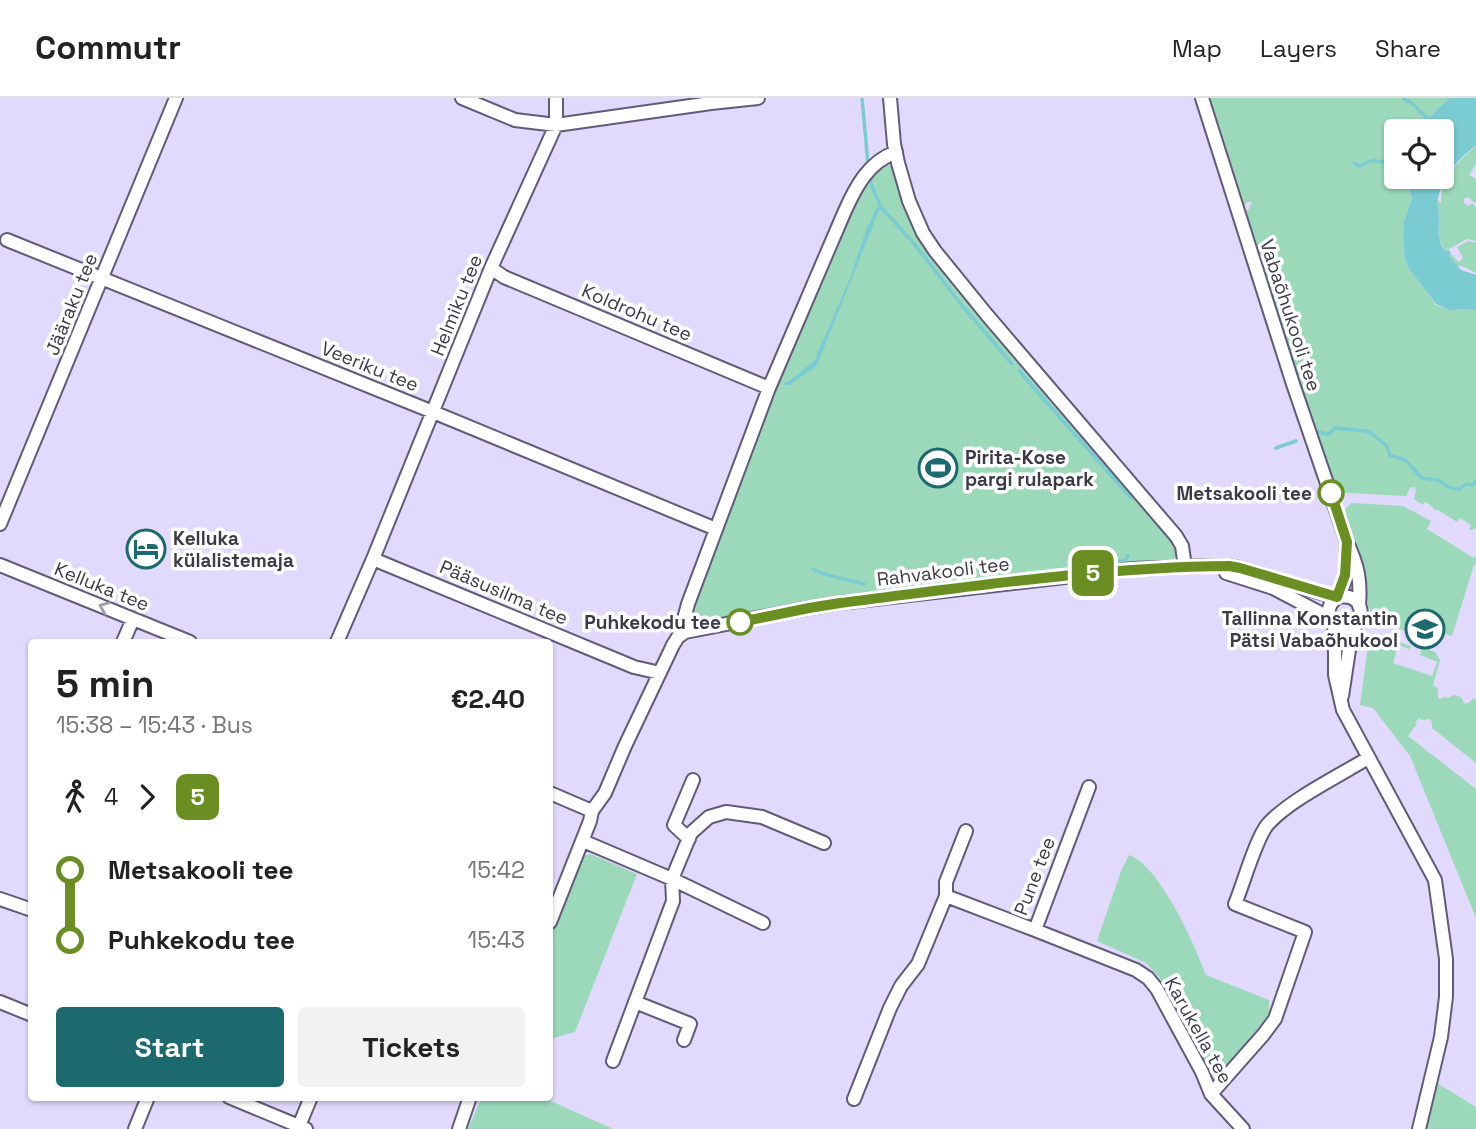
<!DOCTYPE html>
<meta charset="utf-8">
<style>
body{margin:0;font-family:"Space Grotesk",sans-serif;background:#f2f2f2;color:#222;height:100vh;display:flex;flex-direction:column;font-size:26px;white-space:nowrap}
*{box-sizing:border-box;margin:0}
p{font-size:23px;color:#767676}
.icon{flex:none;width:38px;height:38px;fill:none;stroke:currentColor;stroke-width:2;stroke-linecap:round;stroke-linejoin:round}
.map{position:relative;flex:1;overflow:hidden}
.sheet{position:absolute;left:28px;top:541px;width:525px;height:462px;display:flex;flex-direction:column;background:#fff;border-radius:7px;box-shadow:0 2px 5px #0004}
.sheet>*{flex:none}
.badge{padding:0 14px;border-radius:10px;font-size:24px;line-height:46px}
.buttons{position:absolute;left:1384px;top:21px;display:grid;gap:14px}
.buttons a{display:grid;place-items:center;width:70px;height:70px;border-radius:7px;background:#fff;box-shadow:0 2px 5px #0004;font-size:35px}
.map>.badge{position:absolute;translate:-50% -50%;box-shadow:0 0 0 4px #fff}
.legs{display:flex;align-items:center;gap:10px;height:77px;padding:0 28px;font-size:23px}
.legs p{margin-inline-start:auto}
.head{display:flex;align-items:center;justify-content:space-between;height:119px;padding:0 28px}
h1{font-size:38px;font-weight:600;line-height:52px}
.button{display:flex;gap:14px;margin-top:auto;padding:14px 28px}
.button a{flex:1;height:80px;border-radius:7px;background:#1c696e;color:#fff;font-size:28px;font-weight:600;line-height:80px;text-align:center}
.button a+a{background:#f2f2f2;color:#222}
ul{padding:0 28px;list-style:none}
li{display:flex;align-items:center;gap:24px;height:70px;font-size:26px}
li i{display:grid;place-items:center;width:10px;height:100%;margin:0 9px;background:currentColor}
li i::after{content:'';width:18px;height:18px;margin:-9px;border:5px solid;border-radius:50%;background:#fff}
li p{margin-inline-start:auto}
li:first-child i{background:linear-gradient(#0000 50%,currentColor 0)}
li:last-child i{background:linear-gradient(currentColor 50%,#0000 0)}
header{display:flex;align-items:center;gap:42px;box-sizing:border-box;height:98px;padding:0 35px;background:#fff;border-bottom:2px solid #e0e0e0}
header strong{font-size:33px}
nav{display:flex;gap:38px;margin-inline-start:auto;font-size:24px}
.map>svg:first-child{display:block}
.green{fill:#9cd9bb}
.water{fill:#7acbd2}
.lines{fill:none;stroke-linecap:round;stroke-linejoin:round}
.stream{stroke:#7acbd2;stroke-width:3.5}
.minor-casing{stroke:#615b79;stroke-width:16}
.minor{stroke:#fff;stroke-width:12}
.oneway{stroke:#9e9ca4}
.line-1-casing{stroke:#fff;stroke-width:16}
.line-1{stroke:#6b8e23;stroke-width:10}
.stop-1-dot{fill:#fff;stroke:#6b8e23;stroke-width:3.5}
.labels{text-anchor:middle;stroke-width:7;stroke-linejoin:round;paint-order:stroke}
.street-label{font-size:19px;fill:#3d3a48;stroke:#fff}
.poi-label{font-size:19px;font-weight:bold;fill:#3d3a48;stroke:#fff;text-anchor:start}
.stop-label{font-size:19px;font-weight:bold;fill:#3d3a48;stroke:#fff;text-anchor:end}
</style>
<header>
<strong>Commutr</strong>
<nav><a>Map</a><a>Layers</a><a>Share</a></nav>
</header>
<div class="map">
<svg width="1476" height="1031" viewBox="0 0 1476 1031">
<rect width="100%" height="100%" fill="#e1dafd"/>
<path class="green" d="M1208,0H1450C1437,10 1429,19 1422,33H1396V79H1407L1412,101L1404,123L1403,141L1405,161L1409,171L1436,207L1451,213L1458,211L1476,212V430L1471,432H1469L1471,427L1460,420L1457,424L1438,412H1435L1429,406L1425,404L1423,407L1414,401L1416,391L1414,389L1410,390L1406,398L1346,395L1338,392L1335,388L1306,307L1243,115L1249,111L1252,104H1248L1241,110Z
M1476,49V66L1469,77L1476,81V105L1472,103L1470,100L1467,99L1464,101V105L1469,108L1472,105L1476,109V143L1467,141L1445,153L1439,140L1438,102L1441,105C1440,84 1458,61 1476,49Z
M883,67H889L893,69L911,119L1175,446L1177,457L1172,463L1168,464L1126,466L694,525L691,524L688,517L777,282L858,91Z
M1468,143L1476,145V175L1462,168H1457L1447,157L1451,156L1459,164L1463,160L1457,149Z
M1352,405L1403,408L1431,423L1427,431L1474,460L1476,457V466L1474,467L1452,538L1422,529L1418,536H1414L1375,522V519C1365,510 1367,492 1365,478H1363L1344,417L1346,410Z
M1373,535L1411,548L1409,554V551L1398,547L1393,565L1432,578L1437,564L1420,557L1422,549L1435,554L1440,562L1433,587L1438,590V600L1440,601L1444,599L1448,600L1454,597L1461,599L1465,606L1470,604L1473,600L1476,601V665L1432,630V624L1430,621L1422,622L1419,620L1415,625L1417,626L1408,638L1476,691V820L1410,658L1373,610L1360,607L1369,541Z
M590,756L637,776L575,934L550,941V835L583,758Z
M1129,757C1160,768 1195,847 1206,877L1269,902V916L1230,965L1217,968L1205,962L1159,879L1146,865L1097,843L1121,773Z
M1437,985L1476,1009V1031H1426Z
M482,999H542L613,1031H468Z"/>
<path class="water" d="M1450,0H1476V48C1458,59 1443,80 1438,100C1437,107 1439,115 1439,122C1438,134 1438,144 1445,153L1449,152L1451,156L1448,157L1461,172L1476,177V212L1458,211L1451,213L1436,206L1409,171L1405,161L1403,141L1404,123L1412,101L1407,79H1442V33H1422C1429,19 1437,10 1450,0Z
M868,126L873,128L868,140L817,267C811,274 799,278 791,287H784L785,284H788L815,262L818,253L825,238L850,180Z"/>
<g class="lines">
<path class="stream" d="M862,0L868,66
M1404,1L1413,6L1428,21
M1354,65L1359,68L1373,62C1381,65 1388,63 1396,66
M869,78L873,91L881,109L916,148L960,205L1012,266
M870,130L877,112L881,109
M1019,273L1131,400
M1318,334L1329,336L1335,330L1366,333L1371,335L1386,347L1390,357L1405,362L1422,380L1438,382L1448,389L1456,391H1460L1466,386L1472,387L1476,384
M1276,350L1296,343
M1093,462L1106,463
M1119,463H1125L1128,457
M813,471C826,479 848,481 864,486"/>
<defs>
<path id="minor" d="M462,0L515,22L556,27L711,5L758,0
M890,0L894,46L898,65L909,103L923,135L935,153L987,217L1176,438L1182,448L1185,469
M1202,0L1293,286L1347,444C1358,468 1361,482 1359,508
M7,142L433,314L716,431
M491,170L504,179L769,290
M0,426L176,0
M373,461L634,569L660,575
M0,467L190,544
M1226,475L1273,490L1330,520
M1334,526L1335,537V577L1343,612L1435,782L1446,861V899L1441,939L1419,1031
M687,533L684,521L688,506L769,290L844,115C855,90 868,64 896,54
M123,544L133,521
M337,544L373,461L491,170L556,27V0
M1342,598L1350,545L1356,525
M550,695L592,713
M689,741L674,727L693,682
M583,743L672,781L763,825
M946,798V784L966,733
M0,801L32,812
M550,824L590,723L592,713L605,695L625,648L673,547L678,539L685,534L809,510L840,505L1134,471L1202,468H1229L1240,470L1325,496C1329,497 1332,499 1336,499C1342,499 1346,497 1352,500C1373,511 1351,542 1334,526C1330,522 1328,516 1329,511C1330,504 1335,503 1338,498C1348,483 1346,462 1347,444
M1035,832L1136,872L1148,880L1157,891L1202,974L1211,996L1243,1031
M0,904L32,917
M635,904L690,926L684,942
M613,963L673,803L672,781L691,735L709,719L726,714L762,719L824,745
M1211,996L1263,937L1275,921L1305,834L1235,806C1243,787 1256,740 1268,726C1291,701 1339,678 1368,660
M229,999L306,1031
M854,1001L890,910L901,888L918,866L946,798L1035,832L1089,689
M299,1028L311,999
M135,1031L148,999
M459,1031L470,999"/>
</defs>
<use href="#minor" class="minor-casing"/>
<use href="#minor" class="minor"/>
</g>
<defs><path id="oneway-chevron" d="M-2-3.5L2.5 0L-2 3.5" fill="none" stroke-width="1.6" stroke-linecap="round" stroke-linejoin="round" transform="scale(1.75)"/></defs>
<use class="oneway" href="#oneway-chevron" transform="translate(104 509) rotate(-158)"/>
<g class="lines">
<defs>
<path id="line-1" d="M740,524L809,510L840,505C969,489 1099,469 1229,468L1240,470L1337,499L1345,477L1347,444L1331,395"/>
</defs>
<use href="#line-1" class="line-1-casing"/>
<use href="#line-1" class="line-1"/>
</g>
<defs>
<symbol id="stadium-ring" viewBox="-11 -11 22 22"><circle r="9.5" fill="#fff" stroke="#1c696e" stroke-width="1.5"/><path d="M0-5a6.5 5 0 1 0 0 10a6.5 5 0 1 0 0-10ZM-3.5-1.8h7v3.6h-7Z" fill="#1c696e"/></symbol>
<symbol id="hotel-ring" viewBox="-11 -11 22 22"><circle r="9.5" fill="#fff" stroke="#1c696e" stroke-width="1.5"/><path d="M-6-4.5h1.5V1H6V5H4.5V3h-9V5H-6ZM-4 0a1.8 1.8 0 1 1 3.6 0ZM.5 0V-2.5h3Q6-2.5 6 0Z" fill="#1c696e"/></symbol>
<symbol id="school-ring" viewBox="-11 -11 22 22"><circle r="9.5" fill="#fff" stroke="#1c696e" stroke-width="1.5"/><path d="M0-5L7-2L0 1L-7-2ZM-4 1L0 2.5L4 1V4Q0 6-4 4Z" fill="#1c696e"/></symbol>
</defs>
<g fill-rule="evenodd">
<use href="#stadium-ring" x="916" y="348" width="44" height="44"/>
<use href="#hotel-ring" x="124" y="429" width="44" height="44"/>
<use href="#school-ring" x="1403" y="509" width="44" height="44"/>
</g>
<g class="stop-1-dot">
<circle cx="1331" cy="395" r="12"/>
<circle cx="740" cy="524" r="12"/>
</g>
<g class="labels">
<g class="street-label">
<text transform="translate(71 206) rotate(-68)" y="7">Jääraku tee</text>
<text transform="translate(456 207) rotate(-68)" y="7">Helmiku tee</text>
<text transform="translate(637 214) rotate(23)" y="7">Koldrohu tee</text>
<text transform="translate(1291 217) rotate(72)" y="7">Vabaõhukooli tee</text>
<text transform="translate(370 268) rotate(22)" y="7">Veeriku tee</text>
<text transform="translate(943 473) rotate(-7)" y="7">Rahvakooli tee</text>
<text transform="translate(102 488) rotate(22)" y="7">Kelluka tee</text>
<text transform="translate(504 494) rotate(23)" y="7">Pääsusilma tee</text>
<text transform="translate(1034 778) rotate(-69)" y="7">Pune tee</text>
<text transform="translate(1199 932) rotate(61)" y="7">Karukella tee</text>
</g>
<g class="poi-label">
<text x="965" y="366">Pirita-Kose<tspan x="965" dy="22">pargi rulapark</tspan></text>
<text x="173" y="447">Kelluka<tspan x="173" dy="22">külalistemaja</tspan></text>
<text x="1398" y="527" text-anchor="end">Tallinna Konstantin<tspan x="1398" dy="22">Pätsi Vabaõhukool</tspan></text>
</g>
<g class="stop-label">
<text x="1312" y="402">Metsakooli tee</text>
<text x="721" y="531">Puhkekodu tee</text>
</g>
</g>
</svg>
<div class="buttons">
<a><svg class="icon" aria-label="locate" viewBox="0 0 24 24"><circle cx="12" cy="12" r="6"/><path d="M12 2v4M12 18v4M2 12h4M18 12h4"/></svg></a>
</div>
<b class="badge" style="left:1093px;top:475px;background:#6b8e23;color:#fff">5</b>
<section class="sheet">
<div class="head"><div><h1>5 min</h1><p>15:38 – 15:43 · Bus</p></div><b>€2.40</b></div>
<div class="legs"><svg class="icon" aria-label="walk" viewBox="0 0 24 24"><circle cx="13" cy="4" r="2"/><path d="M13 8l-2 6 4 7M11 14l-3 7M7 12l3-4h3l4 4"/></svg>4<svg class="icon" aria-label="forward" viewBox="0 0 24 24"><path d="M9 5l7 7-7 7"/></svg><b class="badge" style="background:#6b8e23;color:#fff">5</b></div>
<ul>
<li><i style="color:#6b8e23"></i><b>Metsakooli tee</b><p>15:42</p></li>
<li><i style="color:#6b8e23"></i><b>Puhkekodu tee</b><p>15:43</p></li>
</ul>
<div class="button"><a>Start</a><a>Tickets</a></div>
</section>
</div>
